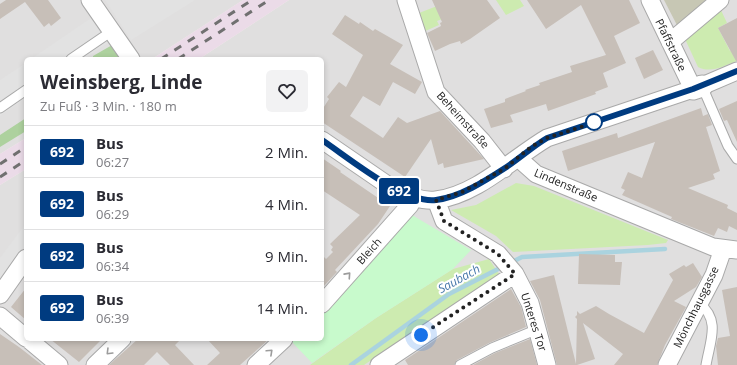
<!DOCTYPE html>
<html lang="de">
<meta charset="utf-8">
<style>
body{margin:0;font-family:"Open Sans",sans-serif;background:#f2f2f3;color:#2b2b33;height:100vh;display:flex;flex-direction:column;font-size:15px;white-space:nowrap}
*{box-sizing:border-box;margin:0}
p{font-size:13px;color:#7c7c81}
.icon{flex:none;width:22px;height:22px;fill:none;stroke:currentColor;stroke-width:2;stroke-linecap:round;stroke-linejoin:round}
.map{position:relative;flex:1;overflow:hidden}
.side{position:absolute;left:24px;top:57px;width:300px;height:284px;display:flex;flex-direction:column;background:#fff;border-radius:6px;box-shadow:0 2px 6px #0003}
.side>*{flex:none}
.badge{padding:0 8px;border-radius:3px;font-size:14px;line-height:26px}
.you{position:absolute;width:20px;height:20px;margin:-10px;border:3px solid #fff;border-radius:50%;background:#1a73e8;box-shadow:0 0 0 6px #1a73e833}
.map>.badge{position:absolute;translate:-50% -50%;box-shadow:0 0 0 2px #fff}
.round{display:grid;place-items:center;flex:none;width:42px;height:42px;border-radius:6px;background:#f2f2f3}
.head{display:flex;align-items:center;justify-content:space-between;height:68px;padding:0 16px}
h1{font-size:19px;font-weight:700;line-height:30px}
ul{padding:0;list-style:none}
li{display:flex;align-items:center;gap:12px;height:52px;padding:0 16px;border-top:1px solid #e1e1e2}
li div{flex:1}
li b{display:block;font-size:15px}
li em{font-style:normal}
li .badge{min-width:44px;font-weight:700;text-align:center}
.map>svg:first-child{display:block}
.residential{fill:#e0dfdf}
.industrial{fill:#ebdbe8}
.construction{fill:#c7c7b4}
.grass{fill:#cdebb0}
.forest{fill:#add19e}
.park{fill:#c8facc}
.parking{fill:#e2e2e2}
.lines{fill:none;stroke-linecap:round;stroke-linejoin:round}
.stream{stroke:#aad3df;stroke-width:4.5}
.building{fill:#c7bfb8}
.service-casing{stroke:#a9a9a9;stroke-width:11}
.minor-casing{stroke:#a9a9a9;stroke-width:19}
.tertiary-casing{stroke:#a9a9a9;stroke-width:23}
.service{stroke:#fff;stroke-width:9}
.minor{stroke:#fff;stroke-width:17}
.tertiary{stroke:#fff;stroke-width:21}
.rail{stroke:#707070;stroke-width:3;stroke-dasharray:8 8;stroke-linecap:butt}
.oneway{stroke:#9c9c9c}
.line-casing{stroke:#fff;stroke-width:9}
.line{stroke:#003b80;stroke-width:6}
.walk{stroke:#222;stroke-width:4;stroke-dasharray:0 7.2}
.stop-dot{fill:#fff;stroke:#003b80;stroke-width:2}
.labels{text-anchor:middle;stroke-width:4;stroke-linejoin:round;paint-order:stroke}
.street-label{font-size:11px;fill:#222;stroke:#fff}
.water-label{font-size:12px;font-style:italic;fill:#4a7aab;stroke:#fff}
</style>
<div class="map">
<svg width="737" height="365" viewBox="0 0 737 365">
<rect width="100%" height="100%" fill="#f2efe9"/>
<path class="residential" d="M0,0H243L152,59H26V138L0,154Z
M289,0H737V365H0V185L26,169V339H322V59H199Z"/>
<path class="industrial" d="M243,0H289L199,59H152Z
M26,138V169L0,185V154Z"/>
<path class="construction" d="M664,0H706L707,3L679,29Z"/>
<path class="grass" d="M496,0H520L524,6L506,15Z
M450,1L455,14L437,21L439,25L423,32L419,13Z
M720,8L727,23L718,28L730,51L737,48V61C725,65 711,74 698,67L685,39Z
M516,183L534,186L668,240L666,243L648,245L513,252L496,236L451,210L476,205Z
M489,259L499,274L364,365H310L376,318L453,269Z"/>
<path class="forest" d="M114,44L123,59H93V56Z
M26,118V131L0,147V135Z"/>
<path class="park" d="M412,215L471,250L453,269L376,318L312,363L292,342L295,339H322V314Z"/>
<path class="parking" d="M105,0H195L131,40Z
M91,18L108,43L84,59H31Z
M26,63V98L0,116V80Z
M26,223V245L0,281V258Z"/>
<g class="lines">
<path class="stream" d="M510,263L522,257L665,249
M351,365L449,294L504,266"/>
</g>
<path class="building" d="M6,0H48L61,18L51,26L49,23L44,27L25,2L0,19V4Z
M432,0H487L500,18L470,39L461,44L460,41L450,44L435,51L427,33L441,26L440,23L442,22Z
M527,0H629L640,23L614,36L626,63L603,73L608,87L595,92L596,94L548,111L546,104L510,115L513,122L491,128L484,109L505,102V99L526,91L525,90L540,85L539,83L572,72L570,66L606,55L581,5L546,29Z
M345,15L359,24L360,22L373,31L375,29L403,45L390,64L422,82L415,94L393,82L380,106L363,96L350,116L383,138L398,117L407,123L440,111L484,159L444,168L443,163L438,165L431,139L405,177L322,122V110L329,99L327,97L339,82L346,87L363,55L332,34Z
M737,18V61H736L718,28Z
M653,50L663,70L644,79L635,58Z
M737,101V142L727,120L724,121L719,109Z
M701,108L703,116L708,114L712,125L706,127L720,171L713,174L715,179L688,188L728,205L727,208L737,213V230L729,226L727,232L718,228L714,236L671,219L672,217L622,195L625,190L621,188L628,172L642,178L655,142L568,171L562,151L617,133L618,138Z
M322,158L341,171L340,172L390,206L378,224L335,270L337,272L322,288V255L326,259L333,252L331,250L333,247L330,244L360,215L322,190Z
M579,254L615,255V262H622L620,285L578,284Z
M693,263L702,277L696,287L674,301L686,307L665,345L657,365H614L623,354L583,323L595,359L577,365H557L540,300L530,281L554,275L576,364L577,319L575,317L577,315V311L580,314L596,306L609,314L644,333L673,280L669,274L684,265L686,267Z
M737,287V365H718L716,346L718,338L730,336L722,290Z
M26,288V320L11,307Z
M511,289L521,307L526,327L489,343L457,360L454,365H408L405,360Z
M0,334L19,347L42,365H0Z
M50,339H102L79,362Z
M138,339H181L175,345L194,365H170L157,352L144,365H109Z
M207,339H269L240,365H207L220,353Z
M530,339L537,365H473L495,353Z"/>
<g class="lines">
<defs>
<path id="service" d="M71,59L112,31
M702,86L728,146L737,159
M0,108L26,90
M699,303C721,320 710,341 706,365
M460,365L492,348L538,329"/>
<path id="minor" d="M90,0L131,59
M406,0L436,92L482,141L504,169
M670,42L720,0
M702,86L737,71
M322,140L392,188C405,194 421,202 436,200C477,195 513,158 547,138L693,89L650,0
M518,158L536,174L713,247L737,250
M436,200L444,221L498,254L515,274L530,303L547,365
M0,295L26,258
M322,304L410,205L414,197
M0,316L26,338
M28,339L59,365
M95,365L122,339
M256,365L284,339
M379,365L515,274
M667,365L714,275L723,249"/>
<path id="tertiary" d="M693,89L702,86"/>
</defs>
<use href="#service" class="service-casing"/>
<use href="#minor" class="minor-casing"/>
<use href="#tertiary" class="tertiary-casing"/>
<use href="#service" class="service"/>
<use href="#minor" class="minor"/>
<use href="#tertiary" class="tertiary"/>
<path class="rail" d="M161,59L252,0
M178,59L269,0
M0,164L26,147
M0,177L26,160"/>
</g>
<defs><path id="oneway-chevron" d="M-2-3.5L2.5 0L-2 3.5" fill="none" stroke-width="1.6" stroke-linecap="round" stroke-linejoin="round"/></defs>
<g class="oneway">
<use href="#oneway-chevron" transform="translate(348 275) rotate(-48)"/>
<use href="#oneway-chevron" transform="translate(109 352) rotate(135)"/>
<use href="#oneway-chevron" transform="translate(270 352) rotate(-43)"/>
</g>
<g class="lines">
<defs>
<path id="line" d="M322,140C349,158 404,204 436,200C460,197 485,181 505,168C519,159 532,147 547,138L693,89L737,71"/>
</defs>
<use href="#line" class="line-casing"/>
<use href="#line" class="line"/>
<path class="walk" d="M421,335L515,274L498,254L444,221L436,200L462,192L504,169L531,147L547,138L596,122H594"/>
</g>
<circle class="stop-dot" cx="594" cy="122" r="8"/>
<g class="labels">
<g class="street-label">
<text transform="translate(671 45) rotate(64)" y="4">Pfaffstraße</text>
<text transform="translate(463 120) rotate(48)" y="4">Beheimstraße</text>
<text transform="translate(566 185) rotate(23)" y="4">Lindenstraße</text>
<text transform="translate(369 251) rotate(-48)" y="4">Bleich</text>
<text transform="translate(696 307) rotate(-64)" y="4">Mönchhausgasse</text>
<text transform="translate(534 322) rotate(72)" y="4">Unteres Tor</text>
</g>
<g class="water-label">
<text transform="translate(459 279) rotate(-29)" y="4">Saubach</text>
</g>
</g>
</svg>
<div class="you" style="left:421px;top:335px"></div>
<b class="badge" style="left:399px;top:191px;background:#003b80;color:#fff">692</b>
<section class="side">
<div class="head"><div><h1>Weinsberg, Linde</h1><p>Zu Fuß · 3 Min. · 180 m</p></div><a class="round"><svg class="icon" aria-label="heart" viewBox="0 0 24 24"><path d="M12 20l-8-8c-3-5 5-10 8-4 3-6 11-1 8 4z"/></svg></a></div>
<ul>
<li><span class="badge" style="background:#003b80;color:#fff">692</span><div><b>Bus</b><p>06:27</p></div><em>2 Min.</em></li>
<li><span class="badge" style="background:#003b80;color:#fff">692</span><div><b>Bus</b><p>06:29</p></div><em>4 Min.</em></li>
<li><span class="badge" style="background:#003b80;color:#fff">692</span><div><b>Bus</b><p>06:34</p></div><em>9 Min.</em></li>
<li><span class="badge" style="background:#003b80;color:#fff">692</span><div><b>Bus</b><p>06:39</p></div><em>14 Min.</em></li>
</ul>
</section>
</div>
